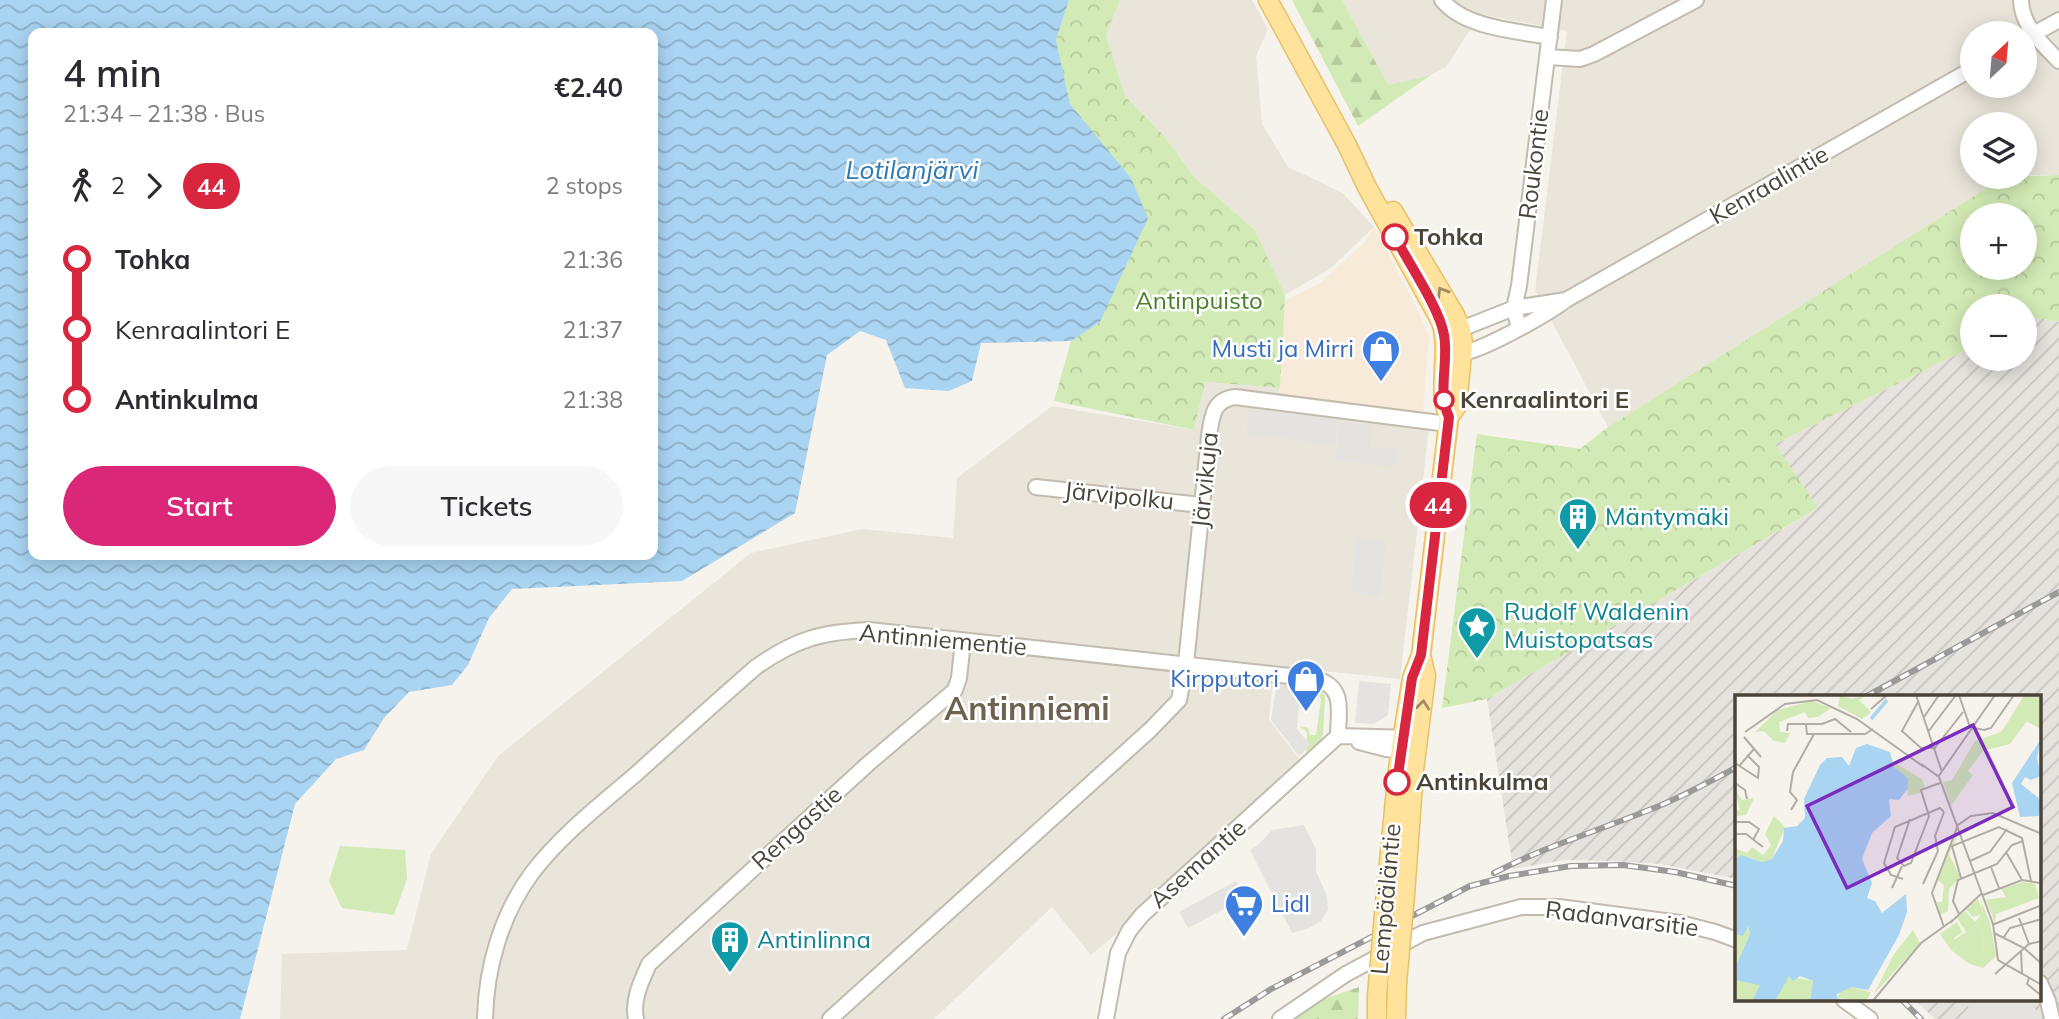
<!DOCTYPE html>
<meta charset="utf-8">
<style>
body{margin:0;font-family:Mulish,sans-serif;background:#f7f7f7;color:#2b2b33;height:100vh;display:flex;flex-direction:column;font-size:26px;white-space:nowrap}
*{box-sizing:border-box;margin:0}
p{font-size:23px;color:#7c7c81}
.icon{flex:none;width:38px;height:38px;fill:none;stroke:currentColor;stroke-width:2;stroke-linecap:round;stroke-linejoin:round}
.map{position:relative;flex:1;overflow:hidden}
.panel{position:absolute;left:28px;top:28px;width:630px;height:532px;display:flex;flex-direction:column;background:#fff;border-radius:14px;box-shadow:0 4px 18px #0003}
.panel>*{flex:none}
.badge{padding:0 14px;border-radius:23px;font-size:24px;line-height:46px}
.needle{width:46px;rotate:26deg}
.tools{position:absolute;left:1960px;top:21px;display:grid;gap:14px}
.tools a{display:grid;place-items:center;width:77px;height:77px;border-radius:50%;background:#fff;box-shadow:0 4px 18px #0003;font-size:35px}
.map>.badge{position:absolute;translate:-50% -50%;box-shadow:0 0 0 4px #fff}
.legs{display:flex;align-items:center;gap:10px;height:77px;padding:0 35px;font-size:23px}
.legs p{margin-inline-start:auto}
.overview{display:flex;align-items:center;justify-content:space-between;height:119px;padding:0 35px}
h1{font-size:38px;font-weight:600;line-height:52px}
.primary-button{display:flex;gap:14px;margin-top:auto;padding:14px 35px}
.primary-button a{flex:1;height:80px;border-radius:42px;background:#db2777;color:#fff;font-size:28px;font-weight:600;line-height:80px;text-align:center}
.primary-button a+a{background:#f7f7f7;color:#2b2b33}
ul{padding:0 35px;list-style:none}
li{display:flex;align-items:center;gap:24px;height:70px;font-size:26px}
li i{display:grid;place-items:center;width:10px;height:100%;margin:0 9px;background:currentColor}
li i::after{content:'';width:18px;height:18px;margin:-9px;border:5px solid;border-radius:50%;background:#fff}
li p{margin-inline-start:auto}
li:first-child i{background:linear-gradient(#0000 50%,currentColor 0)}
li:last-child i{background:linear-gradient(currentColor 50%,#0000 0)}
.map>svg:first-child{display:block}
.residential{fill:#eae5da;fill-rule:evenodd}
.commercial{fill:#f7ead8}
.industrial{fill:url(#industrial-furrows)}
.green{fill:#d2eab5}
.forest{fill:url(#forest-firs)}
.park{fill:url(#park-crowns);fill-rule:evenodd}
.parking{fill:#e5e3e0}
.water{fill:url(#water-waves);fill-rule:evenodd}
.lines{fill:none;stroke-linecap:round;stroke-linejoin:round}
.minor-casing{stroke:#c2bbae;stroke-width:18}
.major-casing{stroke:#e6c16a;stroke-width:21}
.minor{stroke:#fff;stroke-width:14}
.major{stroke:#ffe39c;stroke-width:18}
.rail-casing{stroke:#9a9a9a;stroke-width:6}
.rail{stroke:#fff;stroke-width:3.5;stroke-dasharray:10;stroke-linecap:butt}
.major-bridge-casing{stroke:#e6c16a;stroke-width:21;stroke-linecap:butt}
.major-bridge{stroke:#ffe39c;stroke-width:18}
.oneway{stroke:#9c8c66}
.line-1-casing{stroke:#fff;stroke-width:16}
.line-1{stroke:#d7263d;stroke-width:10}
.stop-1-dot{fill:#fff;stroke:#d7263d;stroke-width:3.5}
.labels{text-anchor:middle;stroke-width:5;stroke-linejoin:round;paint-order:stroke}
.street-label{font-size:24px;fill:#4b4439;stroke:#fff}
.stop-label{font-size:24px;font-weight:bold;fill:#4b4439;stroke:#fff;text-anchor:start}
.park-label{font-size:24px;fill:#4a7f2a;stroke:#fff}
.shop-label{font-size:24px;fill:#366cbe;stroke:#fff;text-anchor:end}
.culture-label{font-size:24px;fill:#0d838f;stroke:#fff;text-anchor:start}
.water-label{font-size:26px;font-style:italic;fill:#2e7ab2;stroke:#fff}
.district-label{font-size:32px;font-weight:bold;fill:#6e6250;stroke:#fff}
.inset-river{fill:none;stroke:#a9d4f2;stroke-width:3.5}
.inset-road{fill:none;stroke:#b2ada4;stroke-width:2}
.view{fill:#7b2cbf;fill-opacity:0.15;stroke:#7b2cbf;stroke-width:3.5}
.inset-edge{fill:none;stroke:#4b4439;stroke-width:3.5}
</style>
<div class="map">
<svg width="2059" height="1019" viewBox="0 0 2059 1019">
<defs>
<pattern id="industrial-furrows" width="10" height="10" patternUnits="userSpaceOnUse" patternTransform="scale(1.75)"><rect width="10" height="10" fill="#e6e2dd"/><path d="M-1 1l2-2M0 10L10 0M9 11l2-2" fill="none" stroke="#c7c3be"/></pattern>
<pattern id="forest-firs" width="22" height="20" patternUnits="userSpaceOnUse" patternTransform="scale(1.75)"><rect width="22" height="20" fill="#d2eab5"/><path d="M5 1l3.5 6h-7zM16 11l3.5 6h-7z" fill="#b6ca9c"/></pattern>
<pattern id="park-crowns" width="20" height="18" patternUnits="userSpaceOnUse" patternTransform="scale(1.75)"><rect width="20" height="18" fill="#d2eab5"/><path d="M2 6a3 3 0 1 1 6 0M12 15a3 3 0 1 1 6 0" fill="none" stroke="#b6ca9c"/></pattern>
<pattern id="water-waves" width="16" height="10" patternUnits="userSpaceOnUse" patternTransform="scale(1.75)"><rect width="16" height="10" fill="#a9d4f2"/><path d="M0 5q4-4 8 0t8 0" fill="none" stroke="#8caec5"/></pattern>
</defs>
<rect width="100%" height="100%" fill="#f6f3ec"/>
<path class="residential" d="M1120,0H1252L1268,29L1256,56L1262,124L1288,167L1343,193L1374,227L1331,268L1285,295L1255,230L1194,177L1164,136L1125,96L1106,35Z
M1342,0H2059V175H2025V124H1972V177H2004L1608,427L1535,290L1567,31L1480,14L1446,67L1431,75L1388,85ZM1972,33H2025V86H1972Z
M1205,382L1280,388L1277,408L1429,427L1400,679L1274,666L1269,720L1304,765L1231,839L1091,955L1052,907L934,1019H280L282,954L407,950L431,854L498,756L751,553L862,529L953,538L957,478L1052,406L1194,430Z"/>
<path class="commercial" d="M1374,227L1413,300L1429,336L1423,413L1279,394L1284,301L1319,284L1364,243Z"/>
<path class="industrial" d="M2032,317L2059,322V1019H1935L1915,1000H2040V697H1737V879L1660,864L1613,861L1565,860L1513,869L1487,699L1817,509L1775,444L1972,347V359H2025V321Z"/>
<path class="green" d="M1275,680L1319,685L1325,696L1323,735L1319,744L1308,753L1306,751L1307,732L1299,726L1308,728L1310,735H1316L1321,700L1317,689L1274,683Z
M340,846L405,850L407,879L394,915L342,908L329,881Z"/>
<path class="forest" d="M1292,0H1342L1388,85L1431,75L1358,126Z
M1359,987L1358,1019H1294L1321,1000Z"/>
<path class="park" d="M1069,0H1120L1106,35L1125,96L1164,136L1194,177L1255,230L1285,295L1280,388L1205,382L1194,430L1054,401L1071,341L1100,322L1131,178L1070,105L1056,40Z
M2059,175V322L2032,317L2025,321V306H1972V347L1775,444L1818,508L1487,699L1442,708L1477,434L1580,449L1608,427L2004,177ZM1972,215H2025V268H1972Z"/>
<path class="parking" d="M1250,406L1338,417L1335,445L1246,434Z
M1340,421L1372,426L1370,447L1397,450L1394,467L1335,460Z
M1357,538L1386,542L1380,596L1351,592Z
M1359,681L1391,684L1388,715L1374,724L1355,723Z
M1277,683L1301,686L1297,729L1310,745L1299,756L1271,720Z
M1304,825L1316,849V871L1327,896L1328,910L1321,921L1307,929L1292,933L1250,850L1259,844L1272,830Z
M1236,881L1245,898L1188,928L1179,912Z
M1963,1000H2030L2041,1019H1958L1969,1008Z"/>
<path class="water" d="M0,0H1069L1056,40L1070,104L1131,178L1148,218L1100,322L1071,341L981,343L972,381L949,391L905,388L886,340L860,331L827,355L795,513L682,581L512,589L489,618L468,665L452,685L409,692L384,718L364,750L336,759L295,804L240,1019H0ZM33,33H653V555H33Z"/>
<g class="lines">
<defs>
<path id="minor" d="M1442,0C1464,28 1517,31 1550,37
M2021,0C2021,25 2043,45 2059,61
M2025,39L2059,20
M1548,57L1580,59L1594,54L1696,0
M1519,328L1514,308L1519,286L1554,0
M1453,336L1461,329L1514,308L1566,300
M1454,354C1475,356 1547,314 1566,300L1972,69
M1036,487L1201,505
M1338,736L1413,738
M1359,742L1386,749L1402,750
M2040,983L2048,1001L2052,1019
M1844,1000L1870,1019
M485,1019C486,968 501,915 532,873C561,835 600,805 636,774C676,738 716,702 756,667C796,639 821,632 869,630L1317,679C1346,688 1338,712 1338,736
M636,1019C632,1000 641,982 649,964L869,763L955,690L959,678L963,641
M830,1019L1150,730L1179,700L1186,664L1209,436C1212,416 1213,400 1235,397L1448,424
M1106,1019L1118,953L1129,931L1142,915L1338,736
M1280,1019L1346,974L1423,933L1521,907H1559L1680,923L1715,932L1737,940"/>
<path id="major" d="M1268,0L1347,145L1367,187L1441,322C1451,353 1436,390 1449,417L1421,655L1412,678L1405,722L1398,769L1385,903
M1393,211L1455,315L1461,329L1463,344L1457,406L1449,417
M1405,895L1414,770L1426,676L1421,655
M1377,996V1019
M1396,1019L1397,983"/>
</defs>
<use href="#minor" class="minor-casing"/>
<use href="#major" class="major-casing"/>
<use href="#minor" class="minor"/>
<use href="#major" class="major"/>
<defs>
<path id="rail" d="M1865,697L2059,592
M1494,873C1544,847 1597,831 1649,810C1680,798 1709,782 1737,767
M1902,1000L1921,1019
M1224,1019L1271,989L1470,886L1509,876L1571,866L1623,865L1675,872L1737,886"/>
</defs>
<use href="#rail" class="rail-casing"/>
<use href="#rail" class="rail"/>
<defs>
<path id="major-bridge" d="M1397,983L1405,895
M1377,996L1385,903"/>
</defs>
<use href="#major-bridge" class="major-bridge-casing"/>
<use href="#major-bridge" class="major-bridge"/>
</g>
<defs><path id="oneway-chevron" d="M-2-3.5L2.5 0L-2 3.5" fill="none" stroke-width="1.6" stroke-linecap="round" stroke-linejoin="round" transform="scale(1.75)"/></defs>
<g class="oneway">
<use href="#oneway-chevron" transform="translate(1442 292) rotate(-121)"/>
<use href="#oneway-chevron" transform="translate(1423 705) rotate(-84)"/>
</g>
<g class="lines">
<defs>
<path id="line-1" d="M1395,237C1408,262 1440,309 1444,335C1449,361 1437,393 1449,417L1421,655L1412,678L1397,782"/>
</defs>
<use href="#line-1" class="line-1-casing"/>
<use href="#line-1" class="line-1"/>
</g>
<defs>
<symbol id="shop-pin" viewBox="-11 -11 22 30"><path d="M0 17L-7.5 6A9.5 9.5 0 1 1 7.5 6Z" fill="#3f7fe0" stroke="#fff"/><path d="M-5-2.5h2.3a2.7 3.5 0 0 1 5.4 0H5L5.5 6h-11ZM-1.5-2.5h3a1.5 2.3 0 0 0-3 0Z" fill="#fff"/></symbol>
<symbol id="building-pin" viewBox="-11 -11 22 30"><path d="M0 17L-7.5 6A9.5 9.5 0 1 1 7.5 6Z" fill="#0f9aa8" stroke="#fff"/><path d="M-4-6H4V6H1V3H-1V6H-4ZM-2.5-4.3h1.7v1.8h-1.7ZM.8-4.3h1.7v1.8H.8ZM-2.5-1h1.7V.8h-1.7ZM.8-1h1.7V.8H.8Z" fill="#fff"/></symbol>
<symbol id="sight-pin" viewBox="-11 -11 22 30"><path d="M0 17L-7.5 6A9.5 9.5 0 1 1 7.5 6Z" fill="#0f9aa8" stroke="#fff"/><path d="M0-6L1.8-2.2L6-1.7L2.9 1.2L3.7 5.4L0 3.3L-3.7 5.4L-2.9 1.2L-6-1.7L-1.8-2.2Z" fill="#fff"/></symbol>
<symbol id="supermarket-pin" viewBox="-11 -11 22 30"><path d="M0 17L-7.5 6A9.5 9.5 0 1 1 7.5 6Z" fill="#3f7fe0" stroke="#fff"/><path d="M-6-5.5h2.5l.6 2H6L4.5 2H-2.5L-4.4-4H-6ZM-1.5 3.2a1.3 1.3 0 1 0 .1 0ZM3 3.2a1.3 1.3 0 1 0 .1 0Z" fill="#fff"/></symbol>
</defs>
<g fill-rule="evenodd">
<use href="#shop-pin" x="1359" y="327" width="44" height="60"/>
<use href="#building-pin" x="1556" y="495" width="44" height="60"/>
<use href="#sight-pin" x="1455" y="604" width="44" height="60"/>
<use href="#shop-pin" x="1284" y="657" width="44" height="60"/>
<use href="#supermarket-pin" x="1222" y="882" width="44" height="60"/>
<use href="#building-pin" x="708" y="918" width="44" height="60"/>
</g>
<g class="stop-1-dot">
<circle cx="1395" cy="237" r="12"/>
<circle cx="1444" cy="400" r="9"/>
<circle cx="1397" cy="782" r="12"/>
</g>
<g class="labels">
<g class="street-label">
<text transform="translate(1534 164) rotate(-83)" y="8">Roukontie</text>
<text transform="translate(1769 185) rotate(-30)" y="8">Kenraalintie</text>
<text transform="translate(1205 480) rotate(-84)" y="8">Järvikuja</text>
<text transform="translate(1119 496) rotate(6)" y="8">Järvipolku</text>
<text transform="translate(943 640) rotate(5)" y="8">Antinniementie</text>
<text transform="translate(797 828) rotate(-42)" y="8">Rengastie</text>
<text transform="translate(1198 864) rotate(-42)" y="8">Asemantie</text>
<text transform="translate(1386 899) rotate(-85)" y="8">Lempääläntie</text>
<text transform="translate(1622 919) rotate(7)" y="8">Radanvarsitie</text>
</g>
<g class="stop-label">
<text x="1414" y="245">Tohka</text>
<text x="1460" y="408">Kenraalintori E</text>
<text x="1416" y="790">Antinkulma</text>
</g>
<g class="park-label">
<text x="1199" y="309">Antinpuisto</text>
</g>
<g class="shop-label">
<text x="1354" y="357">Musti ja Mirri</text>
<text x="1279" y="687">Kirpputori</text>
<text x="1271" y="912" text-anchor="start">Lidl</text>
</g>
<g class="culture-label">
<text x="1605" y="525">Mäntymäki</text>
<text x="1504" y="620">Rudolf Waldenin<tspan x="1504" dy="28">Muistopatsas</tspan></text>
<text x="757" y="948">Antinlinna</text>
</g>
<g class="water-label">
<text x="912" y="179">Lotilanjärvi</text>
</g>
<g class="district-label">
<text x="1027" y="720">Antinniemi</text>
</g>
</g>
<g transform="translate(1735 695)">
<rect width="306" height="306" fill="#f6f3ec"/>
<path d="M0,94L7,105L19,103L11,120L1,121L0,126V116L5,115ZM241,230L247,233L249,254L235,269L217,256L221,253L219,245Z" fill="#d2eab5"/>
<path d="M105,0L117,4L131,0L124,5L136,17L127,24L103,11ZM289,0H306V34L278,19ZM77,6L96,13L83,22L73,23L70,17L44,27L45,37L55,38L50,48L39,46L29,36L20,37L43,15ZM39,121L50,132L37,164L27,167L13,162L1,169L0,153L12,158L17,152L28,160L36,150L30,139ZM220,137L222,143L214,159L225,182L214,194L213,216L205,220L202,207H207L209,190L203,185ZM243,204L250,222L232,238L222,223L230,216L240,227L246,220L238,222L231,214ZM222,227L227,237L219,243L222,252L217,256L205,239ZM13,231L15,239L0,273V239ZM52,281L78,286L75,306L40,307ZM15,284L26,291L17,306H0V285ZM116,292L136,297L131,306L102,303L106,295Z" fill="#d2eab5"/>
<path d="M278,19L292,26L275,49L248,56L233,76L238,80L216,111L208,87L217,85L240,46L266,37ZM158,67L187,84L190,92L185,98L173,101L170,81L162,77ZM288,187L300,189L304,203L261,219L260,228L251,205L271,202L266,194ZM245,203L255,228L261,261L248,273L235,269L249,254L247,233L241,230L249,222ZM178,235L185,248L139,299L159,259Z" fill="#d2eab5"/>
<path d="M306,44L302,63L306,81L296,85L290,82L286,89L306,105L304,121L285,122L277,88ZM132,49L155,57L159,72L173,83V93L164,105L154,104L156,121L137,138L127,164L137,188L132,203L140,206L147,218L171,199L172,217L164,240L133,295L116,292L102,299V303L111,306H75L78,286L65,281L58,286L54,281L40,306H17L25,290L0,285V273L15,239L13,231L8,241L0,239L1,164L6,160L27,167L37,164L48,146L49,133L62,131L70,123L69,104L85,70L92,63L107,62L114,71L121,53Z" fill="#a9d4f2"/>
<path class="inset-river" d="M136,24L152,5"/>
<path class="inset-road" d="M181,0L207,77M224,0L235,32L249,35L256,33L279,0M183,7L167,36L186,53H198M136,14L152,0M189,22L204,0M71,30L72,39H130L138,34M52,36L53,29H87L100,24L116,37M10,37L50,9L82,5L122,24L189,72M193,37L221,0M9,42L26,62M199,54L228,17M0,68L23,83L24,72L12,60M186,69L204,82L258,229L263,265L307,290M4,71L19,54M203,82L260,0M0,88L10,95L12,104M56,115L62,105L55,97L58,77L79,39M175,124L162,163L169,171L176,168L194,121L186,95L205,88M0,127H14L24,134L18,145M0,139H11L28,152M271,157L287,185M235,166L255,157L272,134M256,172L264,193M226,183L217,151L264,132L287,143L296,186M168,184L156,180L149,168L160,132L205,113L209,117M188,189L203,156L200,141L209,117M157,193L167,171M248,200L287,185L305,188M224,219L218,206L223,185L262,169L277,150L288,146M284,223L294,249M215,228L247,198M257,230L307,210M209,232L197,198L223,130L236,121L258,118L307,139M259,238L289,253L307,269M269,242L275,233L307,224M286,256L287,278M260,279L294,249L307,246M294,283L292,289L307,301M137,307L186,248L218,225"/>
<path class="view" d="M238,30L278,112L112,193L72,111Z"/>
<rect width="306" height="306" class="inset-edge"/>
</g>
</svg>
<div class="tools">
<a><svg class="needle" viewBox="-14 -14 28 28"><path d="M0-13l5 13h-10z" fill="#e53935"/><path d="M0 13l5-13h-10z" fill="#7c7c81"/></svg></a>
<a><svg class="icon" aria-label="layers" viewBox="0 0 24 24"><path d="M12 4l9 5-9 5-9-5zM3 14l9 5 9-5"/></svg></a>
<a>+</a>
<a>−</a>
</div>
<b class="badge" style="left:1438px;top:505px;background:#d7263d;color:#fff">44</b>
<section class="panel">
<div class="overview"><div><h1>4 min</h1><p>21:34 – 21:38 · Bus</p></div><b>€2.40</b></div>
<div class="legs"><svg class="icon" aria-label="walk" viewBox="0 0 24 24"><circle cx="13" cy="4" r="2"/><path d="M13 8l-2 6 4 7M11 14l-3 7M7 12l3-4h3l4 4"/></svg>2<svg class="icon" aria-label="forward" viewBox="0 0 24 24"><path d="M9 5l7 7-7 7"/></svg><b class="badge" style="background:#d7263d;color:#fff">44</b><p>2 stops</p></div>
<ul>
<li><i style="color:#d7263d"></i><b>Tohka</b><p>21:36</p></li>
<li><i style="color:#d7263d"></i><span>Kenraalintori E</span><p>21:37</p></li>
<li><i style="color:#d7263d"></i><b>Antinkulma</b><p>21:38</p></li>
</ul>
<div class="primary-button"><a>Start</a><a>Tickets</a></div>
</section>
</div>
